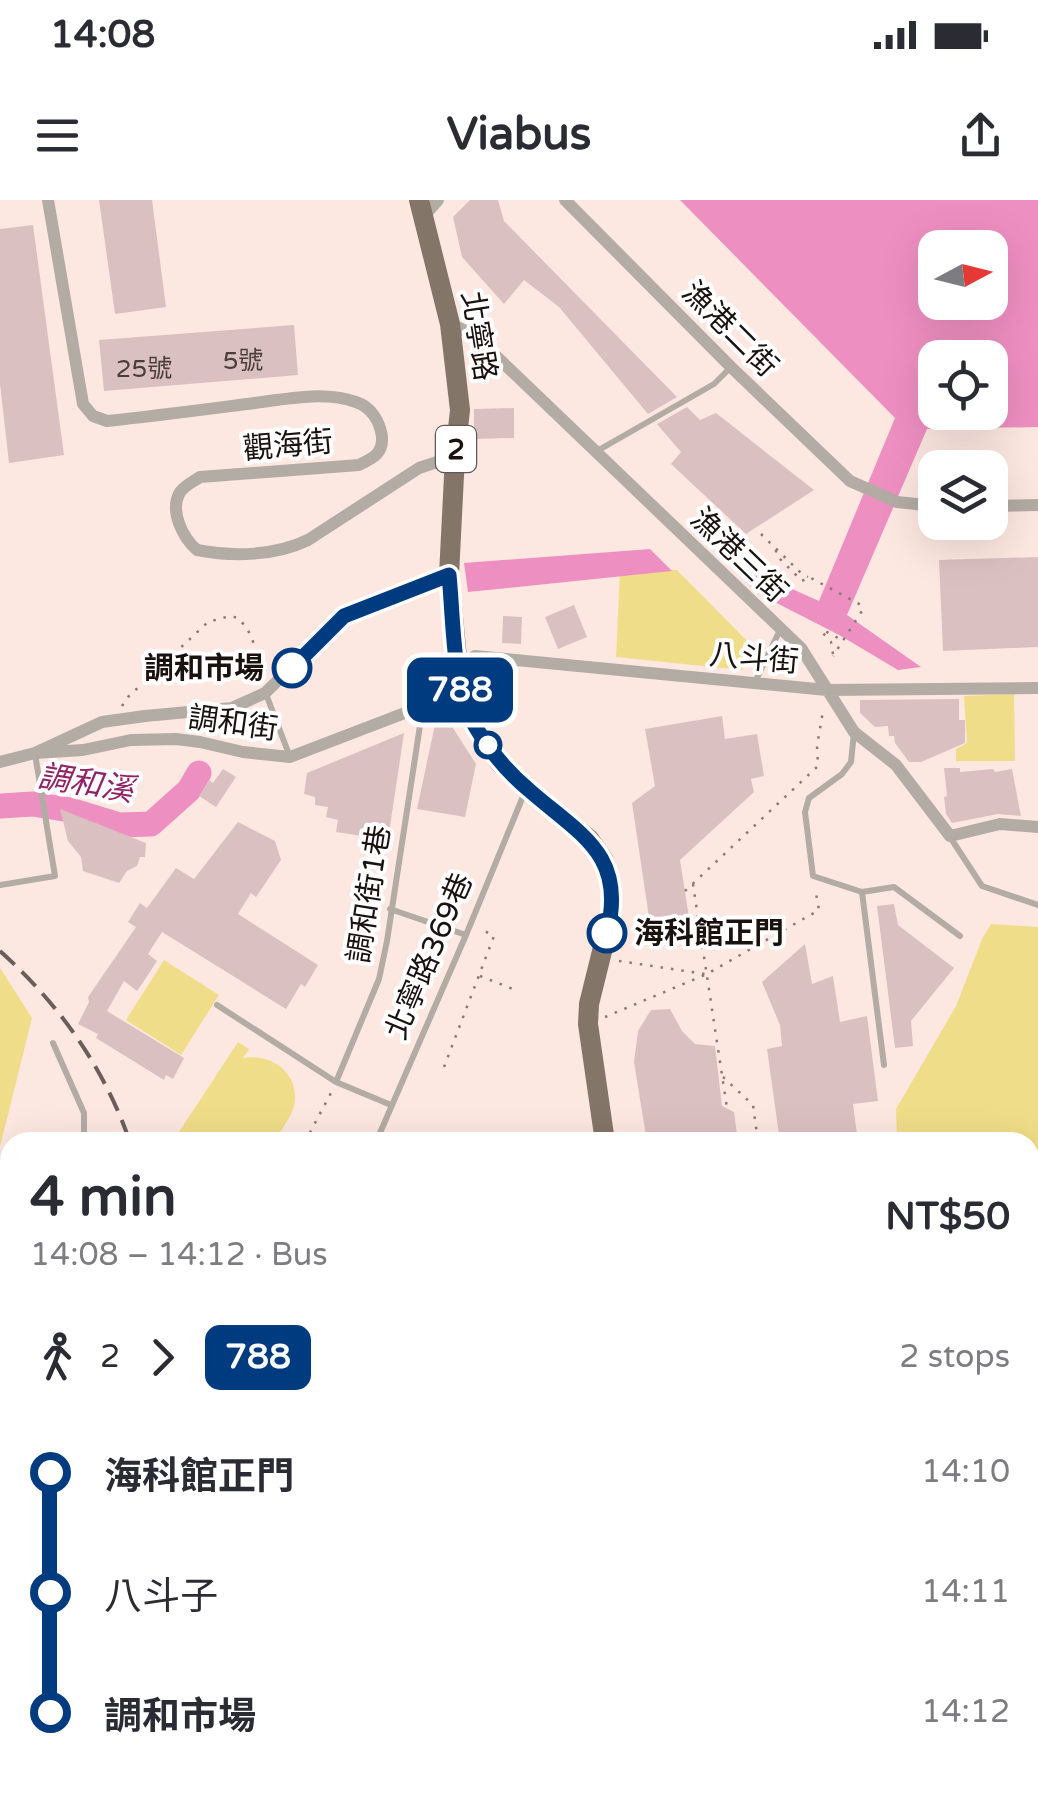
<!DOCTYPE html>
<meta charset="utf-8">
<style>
body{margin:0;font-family:"Varela Round","Noto Sans TC",sans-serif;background:#f7f7f7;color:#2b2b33;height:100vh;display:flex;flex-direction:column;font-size:38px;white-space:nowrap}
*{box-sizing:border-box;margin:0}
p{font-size:32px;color:#7c7c81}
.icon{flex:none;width:55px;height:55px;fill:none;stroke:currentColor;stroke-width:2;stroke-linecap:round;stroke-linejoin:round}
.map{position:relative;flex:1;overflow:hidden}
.details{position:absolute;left:0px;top:932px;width:1040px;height:662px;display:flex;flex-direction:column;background:#fff;border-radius:30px 30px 0 0;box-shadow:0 10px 40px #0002}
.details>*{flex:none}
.badge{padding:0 20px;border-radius:15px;font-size:35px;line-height:65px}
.needle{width:65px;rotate:83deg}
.controls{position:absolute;left:918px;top:30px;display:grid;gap:20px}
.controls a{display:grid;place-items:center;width:90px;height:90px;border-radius:20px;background:#fff;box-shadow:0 10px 40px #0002;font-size:50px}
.map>.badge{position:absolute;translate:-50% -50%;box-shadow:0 0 0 5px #fff}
.legs{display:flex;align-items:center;gap:15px;height:110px;padding:0 30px;font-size:32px}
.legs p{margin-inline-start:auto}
.summary{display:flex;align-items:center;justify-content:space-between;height:170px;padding:0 30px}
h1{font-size:55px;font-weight:800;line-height:75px}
ul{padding:0 30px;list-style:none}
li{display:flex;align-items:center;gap:35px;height:120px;font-size:38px}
li i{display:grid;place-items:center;width:15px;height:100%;margin:0 12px;background:currentColor}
li i::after{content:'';width:25px;height:25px;margin:-12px;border:8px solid;border-radius:50%;background:#fff}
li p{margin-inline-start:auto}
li:first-child i{background:linear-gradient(#0000 50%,currentColor 0)}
li:last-child i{background:linear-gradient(currentColor 50%,#0000 0)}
.status{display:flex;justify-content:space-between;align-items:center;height:70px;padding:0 50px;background:#fff;direction:ltr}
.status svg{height:28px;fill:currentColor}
header{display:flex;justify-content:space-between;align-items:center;height:130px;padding:0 30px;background:#fff;font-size:45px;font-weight:800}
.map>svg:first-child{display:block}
.green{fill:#f0dd89}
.water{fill:#ee8fc1;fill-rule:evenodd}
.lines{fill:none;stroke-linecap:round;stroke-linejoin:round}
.river{stroke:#ee8fc1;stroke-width:25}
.building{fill:#dbc0c1}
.path{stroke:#887975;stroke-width:2.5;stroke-dasharray:2.5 8;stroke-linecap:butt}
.lane{stroke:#b3aca4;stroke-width:6}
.street{stroke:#b3aca4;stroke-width:12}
.primary{stroke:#837668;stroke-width:20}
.rail{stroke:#6b5e5a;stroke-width:4;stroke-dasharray:20 10;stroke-linecap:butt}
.line-1-casing{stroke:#fff;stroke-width:22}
.line-1{stroke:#003b80;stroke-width:15}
.stop-1-dot{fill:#fff;stroke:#003b80;stroke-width:5}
.labels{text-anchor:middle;stroke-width:8;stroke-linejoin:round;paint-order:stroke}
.number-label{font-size:25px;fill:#4a3e3c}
.shield{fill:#fff;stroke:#5f5957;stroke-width:2.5}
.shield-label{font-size:28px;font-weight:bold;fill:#1a120f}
.street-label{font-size:30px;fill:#1a120f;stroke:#fff}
.stop-label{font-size:30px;font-weight:bold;fill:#1a120f;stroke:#fff;text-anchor:end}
.water-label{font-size:32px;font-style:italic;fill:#902266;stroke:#fff}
</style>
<div class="status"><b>14:08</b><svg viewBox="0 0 49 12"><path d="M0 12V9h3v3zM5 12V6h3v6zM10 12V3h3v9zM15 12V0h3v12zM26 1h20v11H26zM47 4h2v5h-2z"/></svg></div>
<header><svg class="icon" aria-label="menu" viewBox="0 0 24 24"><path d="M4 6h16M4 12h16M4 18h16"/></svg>Viabus<svg class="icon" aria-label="share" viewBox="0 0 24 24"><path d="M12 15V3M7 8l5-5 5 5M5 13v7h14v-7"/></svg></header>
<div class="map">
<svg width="1038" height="1594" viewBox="0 0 1038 1594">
<rect width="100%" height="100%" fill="#fde8e1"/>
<path class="green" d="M620,370H677L755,449L742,470L616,457Z
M1014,494L1015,561H956V549L967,543L964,496Z
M991,724L1038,727V1321L1030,1311V942H897L896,909L956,806L982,739Z
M164,760L219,795L181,855L126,820Z
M0,768L32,818L0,947Z
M238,842L249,849L243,858C272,853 301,874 294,906C291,918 280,931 274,942H188L177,935Z
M0,961L10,983V1098L0,1103Z
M10,1133V1301L0,1314V1134Z
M106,1585H669L668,1594H109Z"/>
<path class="water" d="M680,0H1038V227L927,229L847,415L921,467L898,470L841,436L757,393L728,363L752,371L819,401L895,218ZM935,48H990V102H935ZM935,158H990V212H935Z
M650,349L672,371L468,392L464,363Z
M743,1585H901L903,1594H744Z"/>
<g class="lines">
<path class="river" d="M0,606L33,604L70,610L119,625L151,624L189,590L199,573"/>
</g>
<path class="building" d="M99,0H152L166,107L115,114Z
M470,0H498L504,21L677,197L648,214L559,107L524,80L504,104L462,57L453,17Z
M33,25L64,255L9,263L0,184V29Z
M294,125L298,175L104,191L99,140Z
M687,207L700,220L716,213L814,290L746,334L671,264L681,252L657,224Z
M514,208V238L474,239V209Z
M1038,357V447L943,451L939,360Z
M574,405L587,437L558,449L545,417Z
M503,416L522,417L521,444L502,443Z
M959,499V520H965V543L921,562H909L895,543L894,536H889L888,526L875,527L860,513V500Z
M437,515L446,517L476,564L465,617L417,609Z
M722,516L725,539L757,534L764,576L751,579L754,592L680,660L690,724L651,731L632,603L655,586L645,529Z
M404,533L388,640L336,632L338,620L326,617L328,607L315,605V597L304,594L307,573Z
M944,568H960V572L993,569L995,572L1012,569L1021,616L998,614L952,623L946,614L944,597L947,596Z
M223,569L236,577L216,607L199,596L209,580L213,583Z
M60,609L146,643L145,657H140L137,666L127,671L119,683L83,671L81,657L68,641Z
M238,622L275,641L281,660L256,697L251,693L238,714L318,765L305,787L301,784L286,809L162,732L148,754L157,761L144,781L137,791L124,781L107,811L184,858L173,879L166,875L164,880L96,838L98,834L78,824L89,802L88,797L136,727L128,722L140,703L147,708L176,668L194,679Z
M894,704L898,725L954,768L911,821L913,846L895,848L877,706Z
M805,744L812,784L833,776L840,822L867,816L878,901L853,904L858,942H780L767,849L782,846L780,825L762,782Z
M670,809L682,831L695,844L715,846L722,906L734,912L738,942H647L634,862L638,831L651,810Z"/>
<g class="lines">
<path class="path" d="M761,334L802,374L808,377
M776,350V355L802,381L809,377L861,405L862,411L833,456
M833,454L831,442L822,432L823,430L842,440
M122,506L128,497L208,422L230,416L238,418L247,428L266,471
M693,684L727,908
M685,691L818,566L817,546L823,511
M619,761L705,774
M480,776L518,791
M605,817L707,774L819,710L815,688
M444,867L494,736L481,729
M723,877L753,905L758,942
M305,942L332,891
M0,1550L10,1554
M0,1571L10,1567"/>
<path class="lane" d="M597,251L714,184L730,168
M755,482L780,430
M266,494L290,557
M854,533L851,562L842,574L809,598L805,612L813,676L862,692L884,865
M950,637L982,686L1038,705
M0,685L55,676L35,554
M862,692L894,687L960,736
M390,709L466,735
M217,805L336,882L391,905
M53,843L84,913V938L71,942
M336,882L379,779L387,741L423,506
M376,942L466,735L524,594
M0,966L10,963
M0,1431L10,1413
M0,1506L10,1503
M1019,1585L1027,1594"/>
<path class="street" d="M48,0L83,204L93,216L107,221C154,216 200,210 247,204C281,200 322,190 356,202C371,207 380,221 382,237C383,254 373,258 359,265L200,277C193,282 183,286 179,294C170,312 183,338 197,350C233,357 275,356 308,340L419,268L455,256
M565,0L731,167L850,281L897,302L935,306
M424,16L438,0
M450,124L473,134L801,448L854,532L896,565L950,636L1000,624L1038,627
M990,306L1038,305
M35,553L83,550L131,540L176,539L200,542L243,552L290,557L423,506L458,468L475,456L827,490L1038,488
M0,562L35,553L102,522L145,516L232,508L265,493L344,416L449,375
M961,1585L975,1594"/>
<path class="primary" d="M419,0L450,124L460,210L455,256L449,375L461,499L471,520L500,563L527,589L589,639L603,659L609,677L612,703L610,719L589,804L588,824L605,942
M700,1594L701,1585"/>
<path class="rail" d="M0,751C59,804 104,867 130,942
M0,1455L10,1438"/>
</g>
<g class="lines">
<defs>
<path id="line-1" d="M292,468L344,416L449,375C453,414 453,487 471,519C486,546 505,570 529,590C580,635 627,654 607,733"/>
</defs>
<use href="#line-1" class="line-1-casing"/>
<use href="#line-1" class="line-1"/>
</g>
<g class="stop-1-dot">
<circle cx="292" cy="468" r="18"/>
<circle cx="488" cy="545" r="12"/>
<circle cx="607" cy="733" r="18"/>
</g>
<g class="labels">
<g class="number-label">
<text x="243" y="169">5號</text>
<text x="144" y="177">25號</text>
</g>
<rect class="shield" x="436" y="226" width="40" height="46" rx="8"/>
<g class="shield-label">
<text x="456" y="259">2</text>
</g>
<g class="street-label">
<text transform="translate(730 129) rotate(45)" y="10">漁港二街</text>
<text transform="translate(479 136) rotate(81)" y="10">北寧路</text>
<text transform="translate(288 245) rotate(-5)" y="10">觀海街</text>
<text transform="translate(739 355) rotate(44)" y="10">漁港三街</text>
<text transform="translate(754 458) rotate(5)" y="10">八斗街</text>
<text transform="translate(233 523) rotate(8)" y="10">調和街</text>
<text transform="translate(369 694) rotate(-81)" y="10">調和街1巷</text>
<text transform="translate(429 756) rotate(-67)" y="10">北寧路369巷</text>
</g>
<g class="stop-label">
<text x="264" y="478">調和市場</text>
<text x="634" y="743" text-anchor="start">海科館正門</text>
</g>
<g class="water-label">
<text transform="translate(86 583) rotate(9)" y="11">調和溪</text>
</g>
</g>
</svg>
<div class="controls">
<a><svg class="needle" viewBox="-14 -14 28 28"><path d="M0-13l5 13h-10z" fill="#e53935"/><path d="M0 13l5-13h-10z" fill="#7c7c81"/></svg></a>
<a><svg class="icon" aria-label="locate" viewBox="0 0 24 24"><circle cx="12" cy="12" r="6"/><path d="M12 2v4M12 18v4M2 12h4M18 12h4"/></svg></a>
<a><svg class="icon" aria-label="layers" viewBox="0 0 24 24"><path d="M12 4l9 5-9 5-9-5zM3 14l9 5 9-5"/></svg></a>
</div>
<b class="badge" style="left:460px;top:490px;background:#003b80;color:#fff">788</b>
<section class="details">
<div class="summary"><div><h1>4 min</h1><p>14:08 – 14:12 · Bus</p></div><b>NT$50</b></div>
<div class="legs"><svg class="icon" aria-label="walk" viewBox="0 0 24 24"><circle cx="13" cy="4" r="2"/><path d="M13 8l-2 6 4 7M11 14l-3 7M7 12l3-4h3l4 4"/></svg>2<svg class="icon" aria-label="forward" viewBox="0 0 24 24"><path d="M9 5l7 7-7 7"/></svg><b class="badge" style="background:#003b80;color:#fff">788</b><p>2 stops</p></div>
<ul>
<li><i style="color:#003b80"></i><b>海科館正門</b><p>14:10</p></li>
<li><i style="color:#003b80"></i><span>八斗子</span><p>14:11</p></li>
<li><i style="color:#003b80"></i><b>調和市場</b><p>14:12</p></li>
</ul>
</section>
</div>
